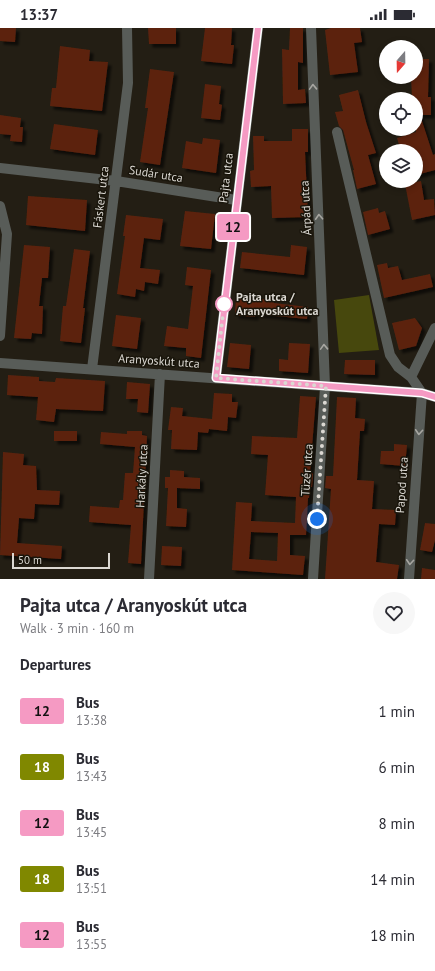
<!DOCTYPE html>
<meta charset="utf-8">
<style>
body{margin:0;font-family:"PT Sans",sans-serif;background:#f7f7f7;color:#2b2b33;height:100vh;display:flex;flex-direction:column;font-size:15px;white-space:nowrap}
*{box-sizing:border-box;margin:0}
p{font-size:13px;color:#7c7c81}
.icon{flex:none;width:22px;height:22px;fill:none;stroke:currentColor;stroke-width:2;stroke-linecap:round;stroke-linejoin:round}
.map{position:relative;height:551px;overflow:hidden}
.drawer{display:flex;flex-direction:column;background:#fff;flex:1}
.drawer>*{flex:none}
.badge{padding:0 8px;border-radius:3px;font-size:14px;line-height:26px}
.needle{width:26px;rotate:200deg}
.controls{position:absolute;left:379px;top:12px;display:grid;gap:8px}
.controls a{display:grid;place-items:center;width:44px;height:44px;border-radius:50%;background:#fff;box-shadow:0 2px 6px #0003;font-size:20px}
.scale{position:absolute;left:12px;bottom:10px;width:98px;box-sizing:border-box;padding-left:4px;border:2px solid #dbd8d2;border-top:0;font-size:11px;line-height:14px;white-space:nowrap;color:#dbd8d2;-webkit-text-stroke:3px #19150b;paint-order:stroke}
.you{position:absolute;width:20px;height:20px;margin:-10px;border:3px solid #fff;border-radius:50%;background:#1a73e8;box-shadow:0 0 0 6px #1a73e833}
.map>.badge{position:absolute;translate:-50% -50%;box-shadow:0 0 0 2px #fff}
h2{padding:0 20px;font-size:15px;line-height:36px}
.round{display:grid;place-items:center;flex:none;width:42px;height:42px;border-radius:21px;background:#f7f7f7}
.head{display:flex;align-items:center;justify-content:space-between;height:68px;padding:0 20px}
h1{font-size:19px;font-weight:700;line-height:30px}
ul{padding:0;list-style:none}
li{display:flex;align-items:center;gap:12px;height:56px;padding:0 20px}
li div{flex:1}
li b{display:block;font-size:15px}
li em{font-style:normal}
li .badge{min-width:44px;font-weight:700;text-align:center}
.status{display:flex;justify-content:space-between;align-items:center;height:28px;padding:0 20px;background:#fff;direction:ltr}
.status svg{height:11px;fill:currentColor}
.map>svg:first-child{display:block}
.green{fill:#47480d}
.building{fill:#5b230e;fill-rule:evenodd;filter:url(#shadow)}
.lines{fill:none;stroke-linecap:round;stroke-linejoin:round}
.street{stroke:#585c58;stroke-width:10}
.oneway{stroke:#a7a6a1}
.line-casing{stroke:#fff;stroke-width:9}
.line{stroke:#f59ac3;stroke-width:6}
.walk{stroke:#dbd8d2;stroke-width:4;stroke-dasharray:0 7.2}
.stop-dot{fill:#fff;stroke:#f59ac3;stroke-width:2}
.labels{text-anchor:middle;stroke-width:3;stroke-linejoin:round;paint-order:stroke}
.street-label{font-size:12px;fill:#dbd8d2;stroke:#19150b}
.stop-label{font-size:12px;font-weight:bold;fill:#dbd8d2;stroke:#19150b;text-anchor:start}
</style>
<div class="status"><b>13:37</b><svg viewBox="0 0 49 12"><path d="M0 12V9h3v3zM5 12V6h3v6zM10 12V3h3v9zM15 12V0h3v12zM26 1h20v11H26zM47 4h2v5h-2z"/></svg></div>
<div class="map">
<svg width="435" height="551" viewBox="0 0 435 551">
<defs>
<filter id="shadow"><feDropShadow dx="3.5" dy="3.5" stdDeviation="1" flood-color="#0009"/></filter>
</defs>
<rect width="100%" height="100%" fill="#231e14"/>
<path class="green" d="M369,267L379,322L339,325L334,272Z"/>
<path class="building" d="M0,0H16L15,14L0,13Z
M148,0H176V16H149Z
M205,0H232L231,17H234L232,36L201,33Z
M290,0H303V35L298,34V62L305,61L306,75L283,76L282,21L289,22Z
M331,0H360L362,14L354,15L358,44L330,47L325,2Z
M60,18L90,22L89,33L108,34L102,83L50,78L52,60H56Z
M416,31H429L428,69H431V87H420L433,127L435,126V142L416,147V123H401L397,110L416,104V71H412L411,49L418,47Z
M150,41L174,44L160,137L140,134L148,80H145Z
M205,56L221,58L219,76L222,77L220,92L201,90Z
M358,62L366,94L376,125L368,127L376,156L357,161L353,142H354L343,102L339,98L335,84L343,83L339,67Z
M0,87L21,90L20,99H23L22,114L10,113L11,107L0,106Z
M54,96L98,102L95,127L50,121Z
M292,101H308V124H305L308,189L272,190L271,158L251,159L250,143L254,142L253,108H264V113H292Z
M203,110L220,112L216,145L182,140L186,113L202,116Z
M421,153L424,172L434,171L435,187L412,192L405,156Z
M28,168L87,172L85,203L26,197Z
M378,180L379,185L385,183L390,201L368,207L363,184Z
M185,183L215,186L211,221L180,218Z
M126,187L163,191L160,212L144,210L140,240L160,242L158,256L145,254L144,263L136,261L135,269L117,266L125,208H123Z
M24,217L50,219L48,250H42L39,278H43L42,306L32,305L31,311L14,310Z
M291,217L307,219L304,247L240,240L242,224L290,229Z
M74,221L90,223L83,280H85L81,315L60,313L63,278H66Z
M387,235L388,240L398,238L402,252L430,246L433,259L384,270L377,237Z
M187,239L211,242L201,330L186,328V320L164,318L167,298L188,301L193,258L185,257Z
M236,269L274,272V275L308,279L307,291L255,286V289L235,287Z
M116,287L141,290L137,321L112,318Z
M415,290L422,300L416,318L399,322L392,295Z
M230,315L251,317L249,341L227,339Z
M289,315L310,316L308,345L279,343V331L288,332Z
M345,332H375V347L344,346Z
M8,347L39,349V353L55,354L56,350L105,353L103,383L56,381L54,394L36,392L38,369L7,367Z
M127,354L150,356L148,385L137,384L138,371H126Z
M214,365L232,366V374H238L236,390L228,389L227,403L209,401L208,405L198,404L197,422L171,421L172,402H168L171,379L183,380L182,388L212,391Z
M300,368L316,369L310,444L313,446L312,459H310L309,470H308L306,507H290V527L305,528L303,547L232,542L236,474L252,475L251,493L295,495L296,469L265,467L268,427L251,426L252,408L297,410ZM251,504L278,505L277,533L249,531Z
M337,369L356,370L355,390L365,391L364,403H360L357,452L374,453L372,481L396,482L395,497L379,496L376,534L399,537L397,551H325L331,461L325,460L326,448H333Z
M54,403H77V413H54Z
M127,403H142V407L147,408L141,536L128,535L131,497L89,494L90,478L119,480L120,472H123L125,445H133L135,419L100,416L101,404L127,406Z
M394,416L407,417L405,438L380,436L381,423H394Z
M3,424L24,426L23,437L36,438L37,462L60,463L59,477L35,476L34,491L19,490L17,515L62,518L61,531L0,527Z
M170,442L184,443V449L200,450V461L177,460V480L187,481L186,499L166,498L168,460H165V449H170Z
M425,495L435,496V512L432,524L420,522Z
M162,518L182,519L181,538L161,537Z
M422,540L435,542V551H421Z"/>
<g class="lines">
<path class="street" d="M311,0L325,358L313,551
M337,104L390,327L398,339L411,349L422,365L409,551
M0,140L116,153L236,172
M0,178L7,206L0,308
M0,335L422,365L435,369
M92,341L128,55L127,0
M411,349L435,300
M216,350L258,0
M149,551L160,346"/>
</g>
<defs><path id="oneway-chevron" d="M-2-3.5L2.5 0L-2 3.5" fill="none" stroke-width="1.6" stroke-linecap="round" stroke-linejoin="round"/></defs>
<g class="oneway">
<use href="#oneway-chevron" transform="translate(313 59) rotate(-92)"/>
<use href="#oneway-chevron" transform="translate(319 189) rotate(-93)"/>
<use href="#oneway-chevron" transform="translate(324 319) rotate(-92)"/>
<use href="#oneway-chevron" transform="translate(419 404) rotate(94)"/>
<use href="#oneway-chevron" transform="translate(410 534) rotate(94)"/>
</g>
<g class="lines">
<defs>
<path id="line" d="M258,0L216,350L422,365L435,369"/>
</defs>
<use href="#line" class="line-casing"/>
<use href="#line" class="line"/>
<path class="walk" d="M224,276L216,350L326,358L317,491"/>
</g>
<circle class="stop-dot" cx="224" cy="276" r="8"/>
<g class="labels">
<g class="street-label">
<text transform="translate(156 146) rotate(9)" y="4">Sudár utca</text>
<text transform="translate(226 150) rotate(-83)" y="4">Pajta utca</text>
<text transform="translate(101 169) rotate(-83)" y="4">Fáskert utca</text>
<text transform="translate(306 180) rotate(-93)" y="4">Árpád utca</text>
<text transform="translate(159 333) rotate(4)" y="4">Aranyoskút utca</text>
<text transform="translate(307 442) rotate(-86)" y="4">Tüzér utca</text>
<text transform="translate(142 448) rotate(-87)" y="4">Harkály utca</text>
<text transform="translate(402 457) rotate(-86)" y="4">Papod utca</text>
</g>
<g class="stop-label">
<text x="236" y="273">Pajta utca /<tspan x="236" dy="14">Aranyoskút utca</tspan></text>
</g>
</g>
</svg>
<div class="controls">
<a><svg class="needle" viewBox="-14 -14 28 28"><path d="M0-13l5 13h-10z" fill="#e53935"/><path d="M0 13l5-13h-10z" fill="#7c7c81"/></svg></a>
<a><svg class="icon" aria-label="locate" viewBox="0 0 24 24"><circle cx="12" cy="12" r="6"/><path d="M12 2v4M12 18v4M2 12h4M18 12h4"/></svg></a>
<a><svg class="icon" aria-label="layers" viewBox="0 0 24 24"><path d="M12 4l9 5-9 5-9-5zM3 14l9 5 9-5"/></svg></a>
</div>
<div class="scale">50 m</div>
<div class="you" style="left:317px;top:491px"></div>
<b class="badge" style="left:233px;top:199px;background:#f59ac3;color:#111">12</b>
</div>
<section class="drawer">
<div class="head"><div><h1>Pajta utca / Aranyoskút utca</h1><p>Walk · 3 min · 160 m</p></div><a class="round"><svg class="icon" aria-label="heart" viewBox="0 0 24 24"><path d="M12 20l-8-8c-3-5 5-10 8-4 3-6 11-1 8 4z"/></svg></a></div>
<h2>Departures</h2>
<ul>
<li><span class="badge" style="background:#f59ac3;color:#111">12</span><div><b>Bus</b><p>13:38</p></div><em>1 min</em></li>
<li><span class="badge" style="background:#808800;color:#fff">18</span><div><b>Bus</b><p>13:43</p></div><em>6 min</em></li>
<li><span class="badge" style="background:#f59ac3;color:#111">12</span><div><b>Bus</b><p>13:45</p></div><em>8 min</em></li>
<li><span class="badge" style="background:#808800;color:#fff">18</span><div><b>Bus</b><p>13:51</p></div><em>14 min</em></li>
<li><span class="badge" style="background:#f59ac3;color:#111">12</span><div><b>Bus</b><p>13:55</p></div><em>18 min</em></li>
</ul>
</section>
